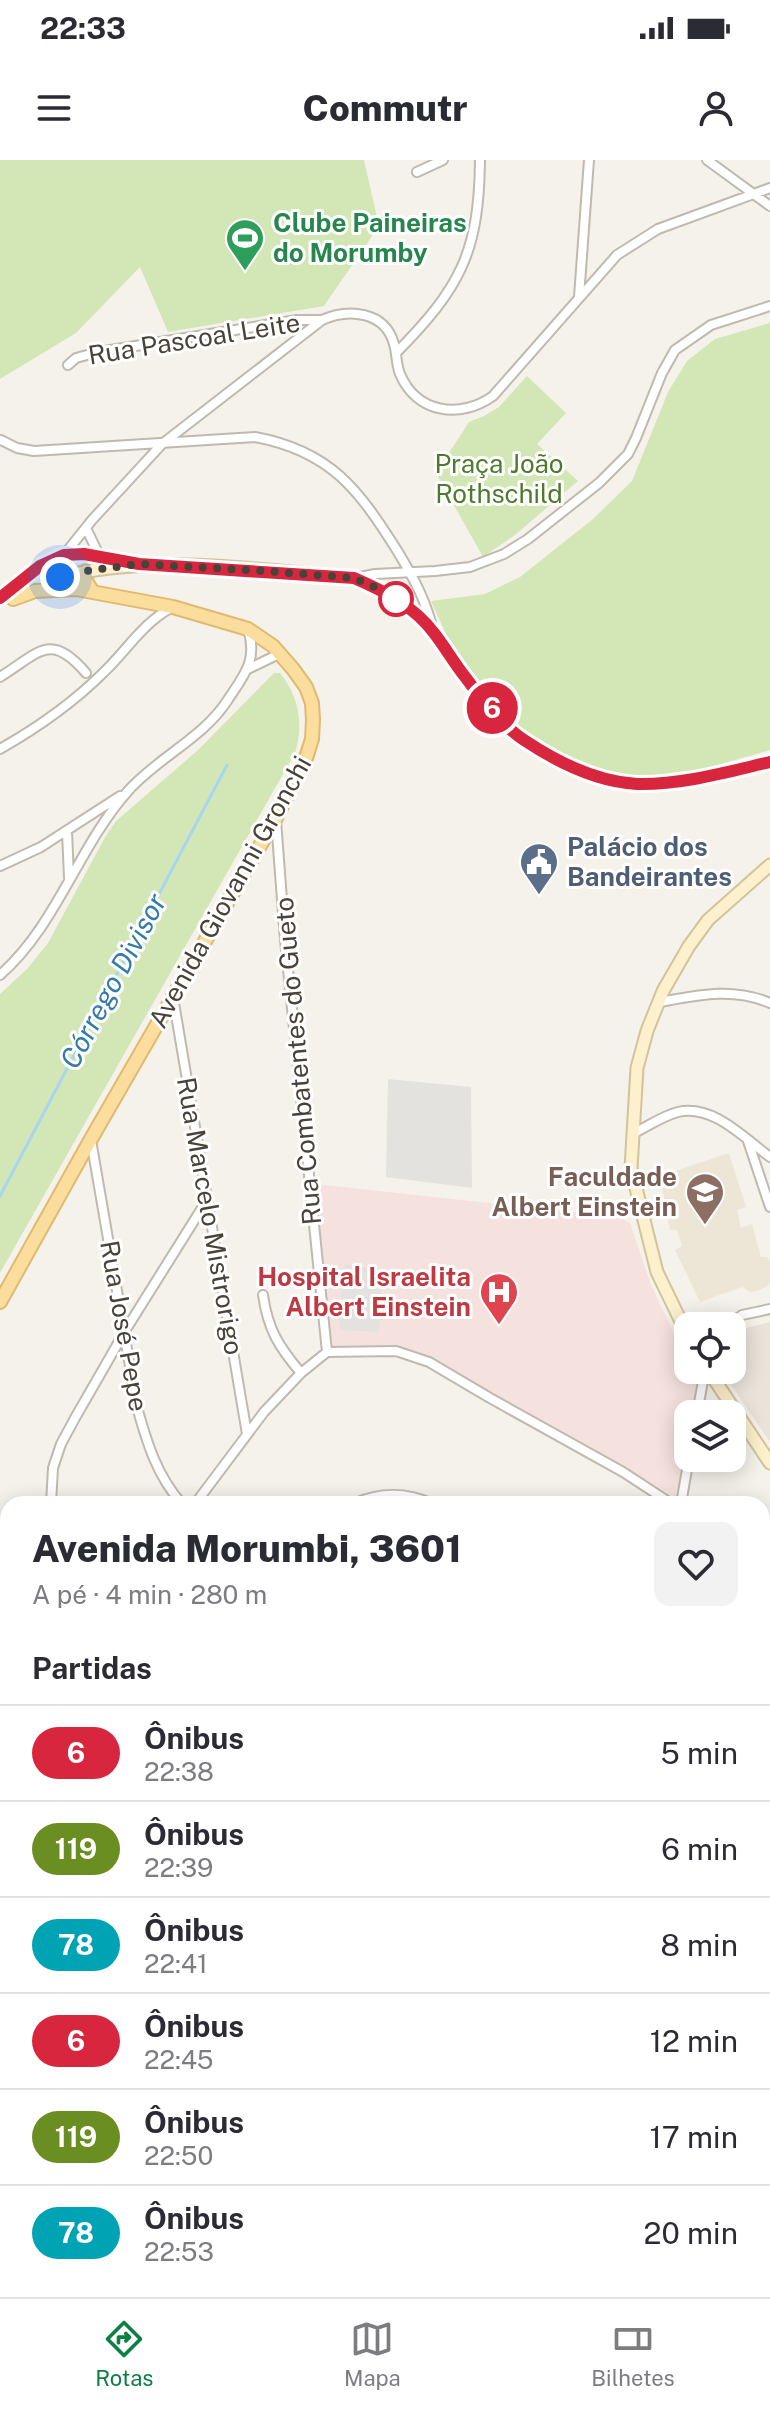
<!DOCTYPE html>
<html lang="pt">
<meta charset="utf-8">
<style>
body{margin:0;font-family:"Public Sans",sans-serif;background:#f2f2f3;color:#2b2b33;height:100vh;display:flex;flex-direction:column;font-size:30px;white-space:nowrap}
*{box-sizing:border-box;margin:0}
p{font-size:26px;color:#7c7c81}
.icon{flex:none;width:44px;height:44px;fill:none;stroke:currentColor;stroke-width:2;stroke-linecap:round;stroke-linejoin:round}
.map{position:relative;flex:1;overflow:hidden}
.side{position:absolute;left:0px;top:1336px;width:770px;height:802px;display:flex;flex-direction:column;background:#fff;border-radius:24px 24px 0 0;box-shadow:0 4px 20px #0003}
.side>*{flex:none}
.badge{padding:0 16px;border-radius:26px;font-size:28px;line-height:52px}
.fabs{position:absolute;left:674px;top:1152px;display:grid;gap:16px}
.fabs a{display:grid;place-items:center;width:72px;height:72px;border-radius:16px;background:#fff;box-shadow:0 4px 20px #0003;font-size:40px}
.you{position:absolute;width:40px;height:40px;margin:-20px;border:6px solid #fff;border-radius:50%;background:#1a73e8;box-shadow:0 0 0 12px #1a73e833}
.map>.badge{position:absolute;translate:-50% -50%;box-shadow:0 0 0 4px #fff}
h2{padding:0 32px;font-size:30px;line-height:72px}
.round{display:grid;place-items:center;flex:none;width:84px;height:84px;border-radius:16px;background:#f2f2f3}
.overview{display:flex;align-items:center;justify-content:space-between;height:136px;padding:0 32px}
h1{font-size:38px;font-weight:800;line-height:60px}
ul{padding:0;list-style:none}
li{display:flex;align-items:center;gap:24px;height:96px;padding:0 32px;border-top:2px solid #e1e1e2}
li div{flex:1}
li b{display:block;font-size:30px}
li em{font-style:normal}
li .badge{min-width:88px;font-weight:700;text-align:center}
.status{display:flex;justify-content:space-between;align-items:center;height:56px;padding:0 40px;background:#fff;direction:ltr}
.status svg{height:22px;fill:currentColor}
header{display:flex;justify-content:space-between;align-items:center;height:104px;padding:0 32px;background:#fff;font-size:36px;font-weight:800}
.tab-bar{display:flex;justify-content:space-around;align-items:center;height:112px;border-top:2px solid #e1e1e2;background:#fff;font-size:22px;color:#7c7c81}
.tab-bar a{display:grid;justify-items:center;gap:4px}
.tab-bar .on{color:#0b8043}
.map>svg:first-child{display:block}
.residential{fill:#e9e3d9}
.education{fill:#ede6d6}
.medical{fill:#f5e2df}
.green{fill:#d3e7b6}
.parking{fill:#e4e2df}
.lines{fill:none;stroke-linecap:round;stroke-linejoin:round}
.stream{stroke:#aad5ef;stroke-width:3}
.minor-casing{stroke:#c0b9ae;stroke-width:12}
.tertiary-casing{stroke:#c0b9ae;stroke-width:14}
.secondary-casing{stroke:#d3c39c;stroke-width:15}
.primary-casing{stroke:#e0ba6e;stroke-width:16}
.minor{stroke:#fff;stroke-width:8}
.tertiary{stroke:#fff;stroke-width:10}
.secondary{stroke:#fdf0cd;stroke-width:11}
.primary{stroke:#fbdd9e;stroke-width:12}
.line-casing{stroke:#fff;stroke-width:18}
.line{stroke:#d7263d;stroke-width:12}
.walk{stroke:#494239;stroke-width:8;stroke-dasharray:0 14.4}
.stop-dot{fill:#fff;stroke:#d7263d;stroke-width:4}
.labels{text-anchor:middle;stroke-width:6;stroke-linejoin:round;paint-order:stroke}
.leisure-label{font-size:26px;font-weight:bold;fill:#27864d;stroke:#fff;text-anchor:start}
.street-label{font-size:26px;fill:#494239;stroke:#fff}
.park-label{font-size:26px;fill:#4d7a2d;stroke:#fff}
.service-label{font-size:26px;font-weight:bold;fill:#4e5e75;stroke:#fff;text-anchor:start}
.education-label{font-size:26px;font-weight:bold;fill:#785e54;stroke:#fff;text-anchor:end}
.health-label{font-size:26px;font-weight:bold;fill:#be3a42;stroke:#fff;text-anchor:end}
.water-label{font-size:28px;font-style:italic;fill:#337baa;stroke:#fff}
</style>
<div class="status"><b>22:33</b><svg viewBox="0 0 49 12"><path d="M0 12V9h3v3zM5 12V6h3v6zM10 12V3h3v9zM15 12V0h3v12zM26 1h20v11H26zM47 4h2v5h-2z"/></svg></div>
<header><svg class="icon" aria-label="menu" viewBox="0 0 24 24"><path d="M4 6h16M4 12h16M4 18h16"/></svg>Commutr<svg class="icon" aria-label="person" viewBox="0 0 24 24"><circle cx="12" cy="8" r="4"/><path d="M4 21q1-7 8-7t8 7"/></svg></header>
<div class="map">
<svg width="770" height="2137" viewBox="0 0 770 2137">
<rect width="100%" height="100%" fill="#f5f2eb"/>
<path class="residential" d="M770,1162V1282L721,1210H732V1174L735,1171Z"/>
<path class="education" d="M729,993L746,1047L737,1050L741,1068L752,1064L761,1097H767L770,1101V1124L760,1130L750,1132L742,1127L700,1142L675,1090L682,1086L677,1070H670L660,1016Z
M8,1835V2130H43L40,2137H0V1836Z"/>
<path class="medical" d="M315,1024L618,1057L630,1063L651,1125L688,1202V1210H692L696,1223L693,1254H688V1286L680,1340L576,1279L422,1198L382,1188H329Z"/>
<path class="green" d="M0,0H364L379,66L324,146L168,172L140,107L76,173L0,219Z
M770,163V590L707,608L640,617L601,611L549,591L510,565L479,528L455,494L431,441L485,434L520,417L593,359L632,321L668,232L687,201L715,179Z
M527,216L566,253L537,284L578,321L515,375L483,397L436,313L469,262L484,256L499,247Z
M274,513H280C299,536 304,565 295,593L0,1113V834L27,809L48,783L104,679L116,661L197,591Z
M770,1582V1877H762V1585Z"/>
<path class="parking" d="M388,919L471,927L472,1028L386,1017Z
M344,1105L375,1108L371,1125L375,1129L382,1130L379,1172L339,1170Z"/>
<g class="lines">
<path class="stream" d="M0,1036L227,605"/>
<defs>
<path id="minor" d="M707,0L770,46
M417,12L443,0
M579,137L589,0
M396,193C460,128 479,93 480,0
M68,205L76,198L98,192L297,160H322
M1,280L17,288L34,291L255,277C331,291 359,330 398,392C413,417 427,442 433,471
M86,368L100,397
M64,395L92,360L162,284L322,160C348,148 385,151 394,184C397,194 396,204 400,214C417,254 461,259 493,236L617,95L658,69L770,28
M355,418L375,414L435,411L470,407L504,394L528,379L599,323L628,294L636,278L662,213L675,190L711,165L770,146
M248,509L281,493
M0,517C39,493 50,471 86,513
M0,589C37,568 74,542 104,512C126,491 144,462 171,448
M276,660L285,780L327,1192
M67,671L69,718
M0,706L41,687L120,636
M0,815C57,765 78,687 128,631C157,598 203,578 227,541C244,515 258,501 248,469
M173,837L247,1274
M660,842C698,835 733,827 770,843
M632,974C647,967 662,956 678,952C713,944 744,978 770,997
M91,980L137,1247C147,1283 157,1316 182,1344
M748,981L770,1047
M263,1135C268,1170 279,1187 301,1213
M727,1166L742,1155L770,1149
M697,1254L705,1210
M51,1344L53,1308L61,1284L75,1258L125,1171L207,1040
M195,1344L264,1252L301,1213L327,1192L396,1191L429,1202L490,1238L623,1312L672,1344
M353,1344C379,1332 407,1332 433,1344
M681,1344L689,1298
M0,1610L8,1599
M762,1992L770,1990
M762,2088L770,2085
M762,2123L770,2126
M142,2130L145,2137
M263,2137L276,2130
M463,2137L477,2130
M665,2137L678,2130"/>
<path id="tertiary" d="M392,2137L393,2130"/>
<path id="secondary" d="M40,406L64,395L84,394L131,403
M60,417C154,393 258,410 354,418C384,431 414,447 434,473C445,487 454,503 466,518C481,539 502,566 524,580C557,602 598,622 637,624C682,625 727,611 770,602
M688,1176L657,1112L631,1008L637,908L647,871L663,831L689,786L708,760L770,705
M708,1210L770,1303
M762,1555L770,1548
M58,2137L63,2130
M85,2137L91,2130"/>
<path id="primary" d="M86,411L85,419L92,431
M0,438L40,406L85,428
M0,1142L91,979L276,658L306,598L312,579L313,560L312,543L306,527L293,509L273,486L248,469L173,447L76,429L35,431L13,439
M0,1723L8,1731
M762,1906L770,1909"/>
</defs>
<use href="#minor" class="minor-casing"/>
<use href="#tertiary" class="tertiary-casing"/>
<use href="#secondary" class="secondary-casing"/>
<use href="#primary" class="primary-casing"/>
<use href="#minor" class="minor"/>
<use href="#tertiary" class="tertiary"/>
<use href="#secondary" class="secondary"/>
<use href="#primary" class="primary"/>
</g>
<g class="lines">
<defs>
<path id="line" d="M0,438L40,406L64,395L84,394L139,404L354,418C384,431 414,446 434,473C445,487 454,503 466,518C480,538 504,567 524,580C557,602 598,622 637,624C682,625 727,612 770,602"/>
</defs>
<use href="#line" class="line-casing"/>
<use href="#line" class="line"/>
<path class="walk" d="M60,417L86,411L139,404L265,411L354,418L377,428L399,441L396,439"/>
</g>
<defs>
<symbol id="stadium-pin" viewBox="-11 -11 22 30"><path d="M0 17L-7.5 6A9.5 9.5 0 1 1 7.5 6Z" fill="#2e9e5b" stroke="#fff"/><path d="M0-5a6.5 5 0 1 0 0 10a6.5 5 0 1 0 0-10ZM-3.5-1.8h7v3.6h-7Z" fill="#fff"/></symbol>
<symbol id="civic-pin" viewBox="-11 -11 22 30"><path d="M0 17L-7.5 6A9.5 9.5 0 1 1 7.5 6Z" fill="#5c6f8a" stroke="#fff"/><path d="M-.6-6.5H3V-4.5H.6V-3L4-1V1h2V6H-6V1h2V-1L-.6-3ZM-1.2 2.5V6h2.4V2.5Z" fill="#fff"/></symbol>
<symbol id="university-pin" viewBox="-11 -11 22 30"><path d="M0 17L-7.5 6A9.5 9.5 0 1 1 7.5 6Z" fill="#8d6e63" stroke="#fff"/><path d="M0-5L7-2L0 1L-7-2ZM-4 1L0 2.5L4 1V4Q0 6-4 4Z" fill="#fff"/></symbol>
<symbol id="hospital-pin" viewBox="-11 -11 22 30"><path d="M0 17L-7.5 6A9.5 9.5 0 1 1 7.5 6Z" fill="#e0444e" stroke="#fff"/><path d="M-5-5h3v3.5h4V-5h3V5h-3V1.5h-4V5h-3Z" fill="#fff"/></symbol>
</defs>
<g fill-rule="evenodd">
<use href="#stadium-pin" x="223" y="56" width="44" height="60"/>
<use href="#civic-pin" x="517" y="680" width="44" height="60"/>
<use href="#university-pin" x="683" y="1010" width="44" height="60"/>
<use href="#hospital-pin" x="477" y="1110" width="44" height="60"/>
</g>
<circle class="stop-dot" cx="396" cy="439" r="16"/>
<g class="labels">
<g class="leisure-label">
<text x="273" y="72">Clube Paineiras<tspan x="273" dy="30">do Morumby</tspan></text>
</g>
<g class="street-label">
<text transform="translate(194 179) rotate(-9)" y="9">Rua Pascoal Leite</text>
<text transform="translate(230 732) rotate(-61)" y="9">Avenida Giovanni Gronchi</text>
<text transform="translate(298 901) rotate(-95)" y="9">Rua Combatentes do Gueto</text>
<text transform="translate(210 1056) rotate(80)" y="9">Rua Marcelo Mistrorigo</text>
<text transform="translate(124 1166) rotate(80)" y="9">Rua José Pepe</text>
</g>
<g class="park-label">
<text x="499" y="313">Praça João<tspan x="499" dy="30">Rothschild</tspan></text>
</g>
<g class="service-label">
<text x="567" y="696">Palácio dos<tspan x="567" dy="30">Bandeirantes</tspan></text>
</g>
<g class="education-label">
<text x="677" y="1026">Faculdade<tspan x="677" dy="30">Albert Einstein</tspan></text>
</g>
<g class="health-label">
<text x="471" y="1126">Hospital Israelita<tspan x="471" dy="30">Albert Einstein</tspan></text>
</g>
<g class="water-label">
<text transform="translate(113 821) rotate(-62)" y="10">Córrego Divisor</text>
</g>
</g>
</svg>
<div class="fabs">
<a><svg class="icon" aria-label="locate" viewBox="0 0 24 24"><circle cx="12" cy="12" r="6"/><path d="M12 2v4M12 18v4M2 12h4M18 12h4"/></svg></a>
<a><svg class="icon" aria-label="layers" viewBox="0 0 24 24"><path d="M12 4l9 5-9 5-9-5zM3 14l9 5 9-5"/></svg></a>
</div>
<div class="you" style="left:60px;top:417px"></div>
<b class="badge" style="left:492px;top:548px;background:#d7263d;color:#fff">6</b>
<section class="side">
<div class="overview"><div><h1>Avenida Morumbi, 3601</h1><p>A pé · 4 min · 280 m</p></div><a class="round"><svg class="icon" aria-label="heart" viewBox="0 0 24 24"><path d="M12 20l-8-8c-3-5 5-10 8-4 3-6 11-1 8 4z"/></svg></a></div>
<h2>Partidas</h2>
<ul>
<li><span class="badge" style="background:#d7263d;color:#fff">6</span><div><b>Ônibus</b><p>22:38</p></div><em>5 min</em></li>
<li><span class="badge" style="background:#6b8e23;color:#fff">119</span><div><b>Ônibus</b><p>22:39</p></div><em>6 min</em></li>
<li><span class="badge" style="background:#00a3b4;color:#fff">78</span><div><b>Ônibus</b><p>22:41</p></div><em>8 min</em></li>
<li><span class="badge" style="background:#d7263d;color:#fff">6</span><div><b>Ônibus</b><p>22:45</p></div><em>12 min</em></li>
<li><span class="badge" style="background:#6b8e23;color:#fff">119</span><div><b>Ônibus</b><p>22:50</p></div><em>17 min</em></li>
<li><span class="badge" style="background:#00a3b4;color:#fff">78</span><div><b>Ônibus</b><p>22:53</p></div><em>20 min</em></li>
</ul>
</section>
</div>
<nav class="tab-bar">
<a class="on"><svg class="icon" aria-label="directions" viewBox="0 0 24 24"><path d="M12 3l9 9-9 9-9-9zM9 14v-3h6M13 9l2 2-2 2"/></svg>Rotas</a>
<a><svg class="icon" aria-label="map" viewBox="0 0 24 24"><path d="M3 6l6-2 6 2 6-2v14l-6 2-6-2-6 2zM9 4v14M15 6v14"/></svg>Mapa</a>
<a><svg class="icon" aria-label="tickets" viewBox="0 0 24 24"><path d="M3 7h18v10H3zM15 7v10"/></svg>Bilhetes</a>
</nav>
